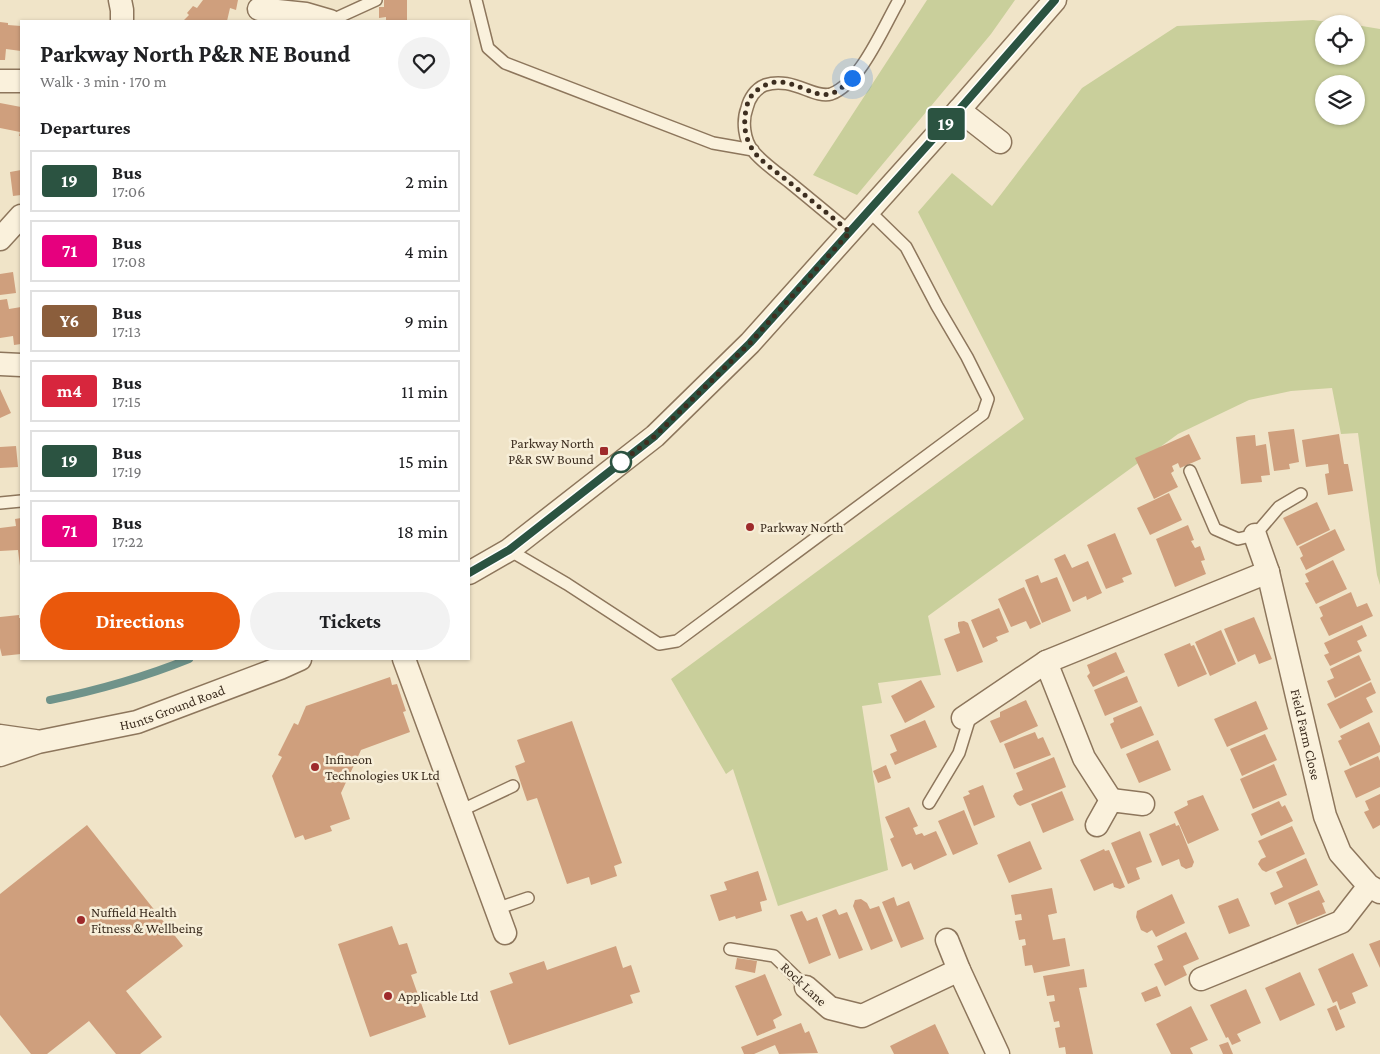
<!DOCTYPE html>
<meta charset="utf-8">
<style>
body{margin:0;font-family:"Crimson Pro",serif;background:#f2f2f2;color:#202124;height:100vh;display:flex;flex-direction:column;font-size:19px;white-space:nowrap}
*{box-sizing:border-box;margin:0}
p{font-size:16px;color:#757577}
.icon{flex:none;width:28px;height:28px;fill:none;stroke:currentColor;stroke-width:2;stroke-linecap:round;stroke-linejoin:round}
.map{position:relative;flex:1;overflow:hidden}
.sheet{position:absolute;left:20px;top:20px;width:450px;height:640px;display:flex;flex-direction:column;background:#fff;border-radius:0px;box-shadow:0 1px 4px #0004}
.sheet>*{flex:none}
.badge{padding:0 10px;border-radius:4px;font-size:18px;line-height:32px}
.controls{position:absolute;left:1315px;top:15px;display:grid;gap:10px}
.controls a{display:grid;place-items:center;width:50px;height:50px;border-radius:50%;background:#fff;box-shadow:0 1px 4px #0004;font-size:25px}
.you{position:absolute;width:25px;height:25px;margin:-12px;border:4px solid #fff;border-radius:50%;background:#1a73e8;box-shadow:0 0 0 8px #1a73e833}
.map>.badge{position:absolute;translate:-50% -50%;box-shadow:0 0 0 2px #fff}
h2{padding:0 20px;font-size:19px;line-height:45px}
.round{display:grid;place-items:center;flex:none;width:52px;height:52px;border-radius:26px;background:#f2f2f2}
.head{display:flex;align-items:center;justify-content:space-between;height:85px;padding:0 20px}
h1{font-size:24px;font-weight:700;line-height:38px}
.primary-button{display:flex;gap:10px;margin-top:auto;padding:10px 20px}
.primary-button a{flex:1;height:58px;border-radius:30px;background:#ea580c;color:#fff;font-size:20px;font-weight:700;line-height:58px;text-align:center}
.primary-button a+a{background:#f2f2f2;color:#202124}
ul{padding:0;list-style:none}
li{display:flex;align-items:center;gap:15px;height:62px;margin:0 10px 8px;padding:0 10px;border:2px solid #e0e0e0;border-radius:0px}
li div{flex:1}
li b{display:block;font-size:19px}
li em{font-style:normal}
li .badge{min-width:55px;font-weight:700;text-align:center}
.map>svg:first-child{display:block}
.green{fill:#c9cf9b;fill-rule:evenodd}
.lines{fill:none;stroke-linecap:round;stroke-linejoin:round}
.stream{stroke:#6f938a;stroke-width:8}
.building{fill:#cf9f7d}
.service-casing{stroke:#8d765c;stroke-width:14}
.minor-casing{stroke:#8d765c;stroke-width:25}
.service{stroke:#faf1dc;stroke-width:11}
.minor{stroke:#faf1dc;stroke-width:22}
.line-casing{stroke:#fff;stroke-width:11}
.line{stroke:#2b5341;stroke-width:8}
.walk{stroke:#3d2e20;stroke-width:5;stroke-dasharray:0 9}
.poi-dot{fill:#9e2a2b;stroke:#f7eed8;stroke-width:2}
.stop-dot{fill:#fff;stroke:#2b5341;stroke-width:2.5}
.labels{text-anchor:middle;stroke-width:5;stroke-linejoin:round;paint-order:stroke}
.poi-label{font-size:14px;fill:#3d2e20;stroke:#f7eed8;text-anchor:start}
.street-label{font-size:14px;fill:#3d2e20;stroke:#f7eed8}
</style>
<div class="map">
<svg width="1380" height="1054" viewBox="0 0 1380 1054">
<rect width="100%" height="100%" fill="#f0e4c8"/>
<path class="green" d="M927,0H1015L991,34L857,195L813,175Z
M1313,20L1343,24H1324V56H1356V25L1380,29V585L1377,575L1358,433L1341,434L1332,388L1291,391L1249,400L1178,434L928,616L941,675L878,683L882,703L862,706L888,870L778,906L733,769L726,774L671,679L1024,419L918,212L952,173L992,206L1082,88L1177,26ZM1324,84H1356V116H1324Z"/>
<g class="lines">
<path class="stream" d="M50,700C99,690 142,678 189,659"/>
</g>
<path class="building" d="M203,0H238L236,10L230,8L227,21H185L184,20L189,15L187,13L193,6L197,8Z
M384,0H407V21H386V17L379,18V7H384Z
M0,22L8,23V25L21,26V51L6,49L5,60H0Z
M0,103L21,107V136H19L20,132L0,128Z
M21,170V195L13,196L10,172Z
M13,272L16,293L0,295V274Z
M7,299L9,309L21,307V344L14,345L13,336L0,338V300Z
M0,389L11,413L0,418Z
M1294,429L1299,462L1289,464L1290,469L1274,471L1268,432Z
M1189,434L1201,459L1180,468L1178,463L1172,466L1174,471L1171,473L1178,487L1154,499L1135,458Z
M1339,434L1344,464H1348L1353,491L1328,495L1325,474L1329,473L1328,464L1306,467L1302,440Z
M1255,435L1256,446L1266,444L1270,475L1261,476L1262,482L1241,484L1236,437Z
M16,446L18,467L0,468V447Z
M1169,493L1182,520L1150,535L1137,508Z
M1317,502L1330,530L1297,546L1283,518Z
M21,518V566H20L18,550L0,551V528L16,526L15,519Z
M1188,525L1194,540L1191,541L1195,548L1200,546L1205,560L1201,561L1206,574L1175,587L1156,539Z
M1335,529L1345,550L1306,570L1300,558L1303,556L1299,547Z
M1115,533L1132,574L1122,578L1124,582L1106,589L1087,545Z
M1065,554L1072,568L1088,561L1102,593L1087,600L1086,596L1073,602L1054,559Z
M1333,560L1347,589L1316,604L1305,583L1309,582L1305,574Z
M1038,575L1041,583L1057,577L1071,611L1042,623L1025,580Z
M1024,587L1041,624L1030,629L1026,621L1011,627L998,599Z
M1351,592L1357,607L1367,603L1373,616L1329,636L1320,618L1323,616L1319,607Z
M999,608L1009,632L996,637L998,641L983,648L971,620Z
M19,615V618H21V654L2,656L0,648V617Z
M1254,617L1272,659L1259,664L1255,654L1238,662L1224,629Z
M964,621L968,623L983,662L957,672L944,639L960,633L958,626V622Z
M1362,625L1367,636L1357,641L1362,651L1330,666L1324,655L1329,653L1324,643Z
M1221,630L1236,664L1210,676L1195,642Z
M1190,643L1191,646L1194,645L1207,674L1178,687L1164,654Z
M1116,652L1125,672L1093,687L1087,676L1090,673L1087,665Z
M1359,655L1371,680L1335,698L1327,681L1334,678L1330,669Z
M1127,676L1138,702L1105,716L1094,690Z
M390,677L392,685L397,684L406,711L403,712L410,732L361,750L341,793L350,819L330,826L332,831L305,840L303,835L295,838L272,776L282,757L278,755L294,723L298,725L306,706Z
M921,680L935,707L905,723L891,696Z
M1371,682L1376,693L1366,698L1373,712L1340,729L1327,704Z
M1026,700L1038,726L1000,743L990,721L1000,717V712Z
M1256,701L1268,729L1227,747L1214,719Z
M1141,706L1154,735L1121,749L1110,724L1114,722L1113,718Z
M925,720L937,747L895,765L890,754L897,751L890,735Z
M572,721L622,863L614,866L617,876L591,885L589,877L567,884L537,798L527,801L515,766L525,762L517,740Z
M1369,722L1380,746V752L1350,766L1338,741L1342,739L1340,736Z
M1035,732L1038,739L1043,737L1051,755L1014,769L1004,744Z
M1265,734L1277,760L1242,776L1230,749Z
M1158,740L1171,770L1139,783L1126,754Z
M1378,756L1380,761V787L1356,798L1344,771Z
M1054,757L1066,787L1020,806L1017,804L1013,796L1015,793L1023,790L1016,773Z
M1274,764L1287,795L1253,809L1240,779Z
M886,765L891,778L878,783L873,771Z
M983,785L995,817L974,826L963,797L970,794L968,791Z
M1062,791L1074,820L1043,833L1031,804Z
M1380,794V825L1373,829L1364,812L1369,810L1365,801Z
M1203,795L1219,830L1188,844L1174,812L1188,805L1187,801Z
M1279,801L1282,807L1285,805L1293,821L1261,836L1251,814Z
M909,807L918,826L913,828L916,835L922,833L924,836L936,831L947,855L914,870L911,863L902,867L890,839L894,837L885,817Z
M964,810L978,844L953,855L938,821Z
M1175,823L1176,826L1179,825L1194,862L1192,867L1186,869L1181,866L1179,859L1162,866L1149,834Z
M87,825L183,946L126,991L162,1037L140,1054H116L89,1021L47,1054H31L0,1015V894Z
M1292,826L1305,854L1266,872L1262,870L1258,864L1261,859L1266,857L1258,841Z
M1140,831L1152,862L1136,868L1140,879L1128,884L1111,843Z
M1030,841L1042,869L1009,883L997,855Z
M1104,849L1105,851L1109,850L1125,887L1120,889L1114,887L1113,883L1094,891L1080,860Z
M1306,858L1318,885L1275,905L1270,893L1283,887L1276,872Z
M758,871L767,900L760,902L762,911L736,919L735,916L719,921L710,895L727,890L724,882Z
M1052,888L1057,913L1048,915L1053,940L1065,938L1070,966L1034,973L1032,965L1025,966L1022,946L1026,945L1025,939L1019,940L1015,921L1022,920L1021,914L1015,915L1011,895Z
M1319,890L1325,902L1322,903L1326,913L1297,925L1288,903Z
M1172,894L1185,923L1156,937L1152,930L1147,933L1141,930L1136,917L1137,911Z
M894,897L897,906L909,901L924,939L901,948L882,902Z
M1238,898L1250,926L1229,934L1218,906Z
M861,899L867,903L870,909L879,906L893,941L871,950L853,906L855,900Z
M836,909L839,915L847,912L863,950L839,959L822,915Z
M802,911L807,921L817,917L831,955L809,964L790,915Z
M392,926L399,945L407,943L417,973L411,975L426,1017L370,1037L338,944Z
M1186,932L1199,959L1183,966L1187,975L1165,986L1154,964L1163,960L1157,946Z
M1380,940V968L1369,944Z
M616,946L623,968L631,965L640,992L630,995L633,1003L509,1045L490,991L513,983L509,973L544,961L547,970Z
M1353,953L1368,986L1352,993L1356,1003L1340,1010L1337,1001L1333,1003L1318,969Z
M737,958L757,961L755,973L735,969Z
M1084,969L1087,987L1079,988L1093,1054H1066L1065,1047L1059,1048L1055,1028L1060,1027L1059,1021L1054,1022L1049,1002L1055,1001L1054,995L1047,996L1043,976Z
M1300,972L1315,1005L1280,1021L1265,988Z
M765,974L782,1015L773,1020L776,1028L757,1036L735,986Z
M1157,986L1161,996L1145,1002L1141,993Z
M1246,989L1261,1023L1237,1034L1241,1041L1232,1045L1228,1037L1226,1038L1210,1005Z
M1336,1005L1345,1027L1336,1031L1327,1009Z
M1191,1006L1208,1040L1190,1048L1193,1054H1171L1156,1024Z
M801,1023L805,1033L809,1031L818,1053L779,1054L775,1045L754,1054H744L741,1047Z
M935,1024L949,1054H894L890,1046Z
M1228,1042L1233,1054H1223L1219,1045Z"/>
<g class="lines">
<defs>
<path id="service" d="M476,0L488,48L505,63L713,143L753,150
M330,21L376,0
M850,232C829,215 809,198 788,181C776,172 763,163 753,151C744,140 742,121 747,108C749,99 755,89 765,85C792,76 814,99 831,94C860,84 884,26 899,0
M1190,471L1215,529L1238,539L1255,535L1279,507L1301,494
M0,503L21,501
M509,550L567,584L659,644L677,641L983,414L988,399L967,357L937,306L906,247L868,210
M929,803L959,753L971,714
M460,811L513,786
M496,909L528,898
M730,949L774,956L806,987"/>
<g id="minor">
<path d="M120,0L122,10V21"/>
<path d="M259,9L306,14L330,21"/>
<path d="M0,81H21"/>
<path d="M959,110L1000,142"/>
<path d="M0,239L21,216"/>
<path d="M0,364L21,365"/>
<path id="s1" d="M1255,535L1268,572L1325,816L1340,853L1369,886L1380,892"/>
<path d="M469,573L509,550L655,436L750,343L959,110L1055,0"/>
<path d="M404,659L505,933"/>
<path d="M1046,662L1084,758L1111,800"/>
<path d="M963,718L1046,662L1268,572"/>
<path d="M0,736L35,741"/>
<path id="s2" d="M0,755L38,742L137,722L280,668L300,659"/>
<path d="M1097,825L1111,800L1143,804"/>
<path d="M947,940L959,970L998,1054"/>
<path d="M1201,979L1341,922L1369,886"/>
<path d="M806,987L830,1008L862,1016L959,970"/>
</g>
</defs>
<use href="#service" class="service-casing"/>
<use href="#minor" class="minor-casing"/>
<use href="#service" class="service"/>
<use href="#minor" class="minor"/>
</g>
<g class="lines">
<defs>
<path id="line" d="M469,573L509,550L655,436L750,343L959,110L1055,0"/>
</defs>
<use href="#line" class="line-casing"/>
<use href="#line" class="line"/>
<path class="walk" d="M621,462L616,466L655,436L750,343L850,232C828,214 806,196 784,178C774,170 760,161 753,150C743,136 743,118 748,102C752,91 767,82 778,82C795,81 815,98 830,94C838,92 846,84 852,78"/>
</g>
<g class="poi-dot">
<rect x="599" y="446" width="10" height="10" rx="2.5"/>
<circle cx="750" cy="527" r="5"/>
<circle cx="315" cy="767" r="5"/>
<circle cx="81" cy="920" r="5"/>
<circle cx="388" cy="996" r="5"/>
</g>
<circle class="stop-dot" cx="621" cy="462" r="10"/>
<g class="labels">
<g class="poi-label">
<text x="594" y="448" text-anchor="end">Parkway North<tspan x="594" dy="16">P&amp;R SW Bound</tspan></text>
<text x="760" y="532">Parkway North</text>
<text x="325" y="764">Infineon<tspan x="325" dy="16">Technologies UK Ltd</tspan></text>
<text x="91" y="917">Nuffield Health<tspan x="91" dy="16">Fitness &amp; Wellbeing</tspan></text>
<text x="398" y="1001">Applicable Ltd</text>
</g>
<g class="street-label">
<text dy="5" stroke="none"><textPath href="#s2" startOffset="179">Hunts Ground Road</textPath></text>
<text dy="5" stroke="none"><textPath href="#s1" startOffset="206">Field Farm Close</textPath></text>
<text transform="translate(804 984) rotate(43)" y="5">Rock Lane</text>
</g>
</g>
</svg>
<div class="controls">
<a><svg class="icon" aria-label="locate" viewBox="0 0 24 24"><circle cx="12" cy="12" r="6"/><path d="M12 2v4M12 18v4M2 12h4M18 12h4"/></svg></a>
<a><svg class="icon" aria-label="layers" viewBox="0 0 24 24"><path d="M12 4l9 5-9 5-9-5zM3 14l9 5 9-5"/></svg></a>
</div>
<div class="you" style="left:852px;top:78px"></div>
<b class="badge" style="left:946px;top:124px;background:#2b5341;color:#fff">19</b>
<section class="sheet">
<div class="head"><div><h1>Parkway North P&amp;R NE Bound</h1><p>Walk · 3 min · 170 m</p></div><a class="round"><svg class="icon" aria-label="heart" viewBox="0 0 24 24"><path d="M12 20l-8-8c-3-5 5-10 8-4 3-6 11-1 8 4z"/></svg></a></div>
<h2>Departures</h2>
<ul>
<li><span class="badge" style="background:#2b5341;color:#fff">19</span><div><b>Bus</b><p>17:06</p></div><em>2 min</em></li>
<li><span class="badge" style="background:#e6007e;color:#fff">71</span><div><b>Bus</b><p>17:08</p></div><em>4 min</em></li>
<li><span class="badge" style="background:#8b5e3c;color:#fff">Y6</span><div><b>Bus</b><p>17:13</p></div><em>9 min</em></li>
<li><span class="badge" style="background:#d7263d;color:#fff">m4</span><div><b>Bus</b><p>17:15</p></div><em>11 min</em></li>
<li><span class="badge" style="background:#2b5341;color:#fff">19</span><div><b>Bus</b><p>17:19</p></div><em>15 min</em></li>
<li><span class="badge" style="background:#e6007e;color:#fff">71</span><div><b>Bus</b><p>17:22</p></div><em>18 min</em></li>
</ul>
<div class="primary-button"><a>Directions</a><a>Tickets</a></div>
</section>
</div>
